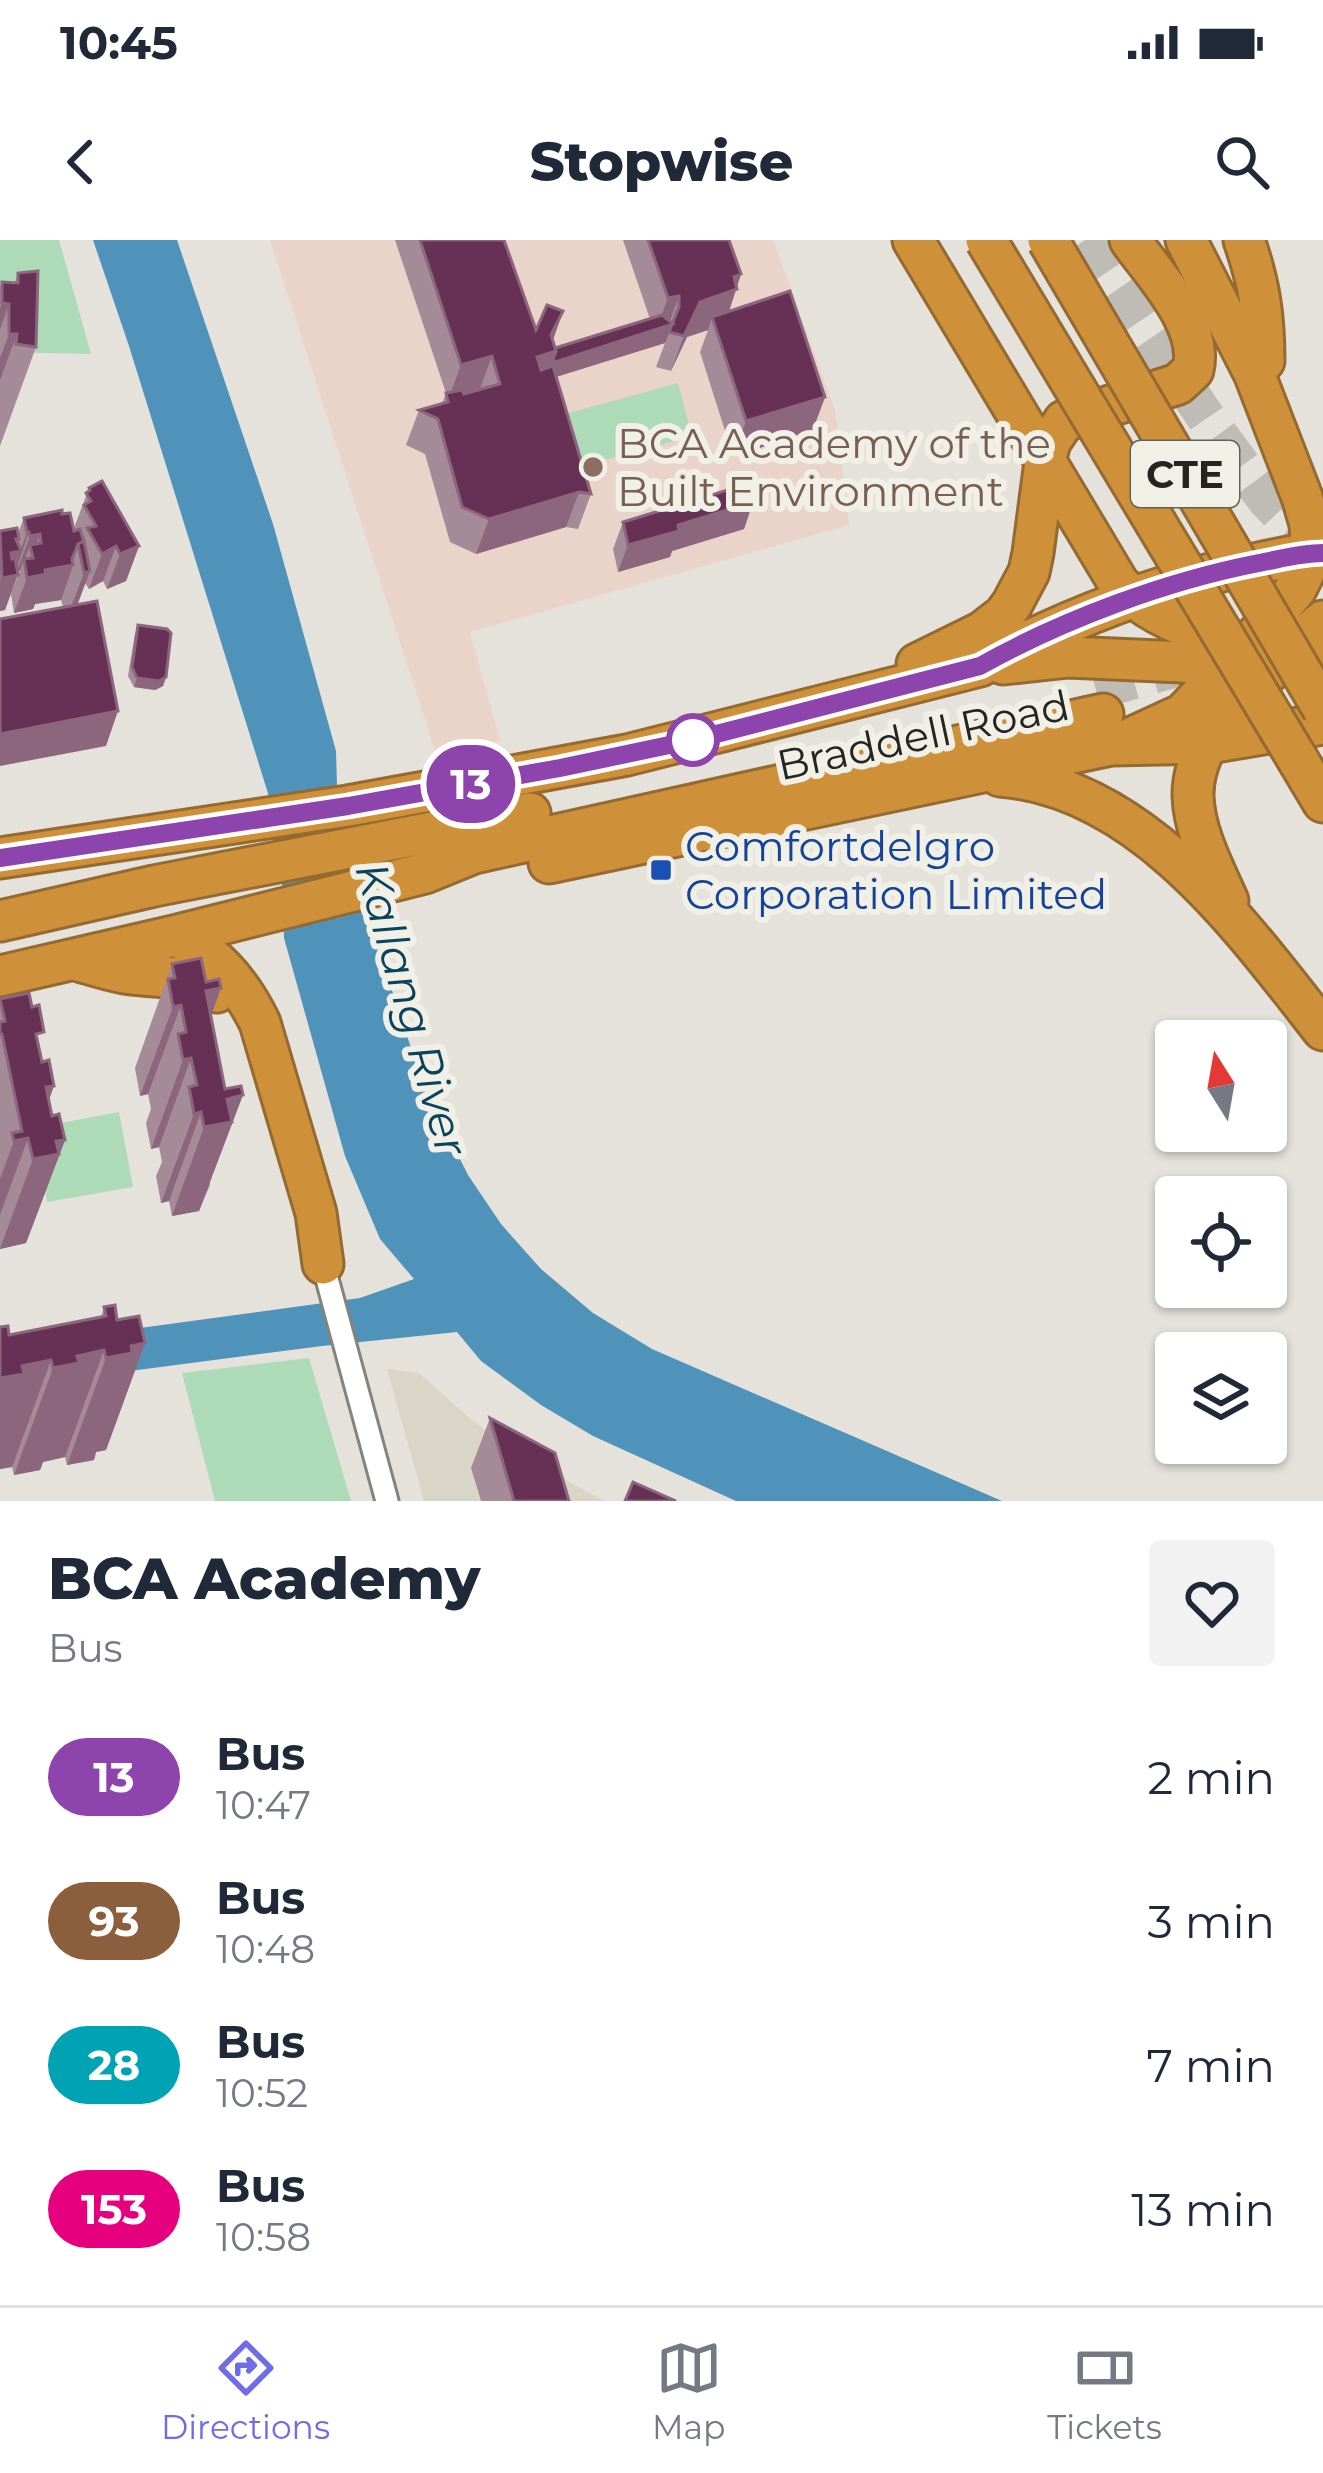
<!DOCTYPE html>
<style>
body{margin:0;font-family:Montserrat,sans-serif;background:#f2f2f3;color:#1f2937;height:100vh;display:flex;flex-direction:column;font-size:45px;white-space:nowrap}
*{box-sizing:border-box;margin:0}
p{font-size:39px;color:#747a83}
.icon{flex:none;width:66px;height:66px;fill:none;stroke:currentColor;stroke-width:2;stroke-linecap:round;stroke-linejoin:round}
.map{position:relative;height:1261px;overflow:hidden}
.side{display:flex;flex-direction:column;background:#fff;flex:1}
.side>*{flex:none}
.badge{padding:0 24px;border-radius:39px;font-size:42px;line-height:78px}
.needle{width:78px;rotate:349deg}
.fabs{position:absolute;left:1155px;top:780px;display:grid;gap:24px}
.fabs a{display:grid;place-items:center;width:132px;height:132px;border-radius:12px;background:#fff;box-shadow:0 3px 9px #0004;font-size:60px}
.map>.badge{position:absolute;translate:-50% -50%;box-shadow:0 0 0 6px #fff}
.round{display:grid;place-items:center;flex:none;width:126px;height:126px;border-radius:12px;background:#f2f2f3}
.head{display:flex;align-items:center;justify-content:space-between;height:204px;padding:0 48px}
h1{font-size:57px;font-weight:800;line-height:90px}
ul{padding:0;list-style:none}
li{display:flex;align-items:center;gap:36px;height:144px;padding:0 48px}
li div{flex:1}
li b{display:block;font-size:45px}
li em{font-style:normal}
li .badge{min-width:132px;font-weight:700;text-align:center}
.status{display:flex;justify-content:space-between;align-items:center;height:84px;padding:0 60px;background:#fff;direction:ltr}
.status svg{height:33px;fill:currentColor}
header{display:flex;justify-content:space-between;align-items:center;height:156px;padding:0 48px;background:#fff;font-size:54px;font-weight:800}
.menu{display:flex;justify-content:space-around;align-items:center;height:168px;border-top:3px solid #e0e1e3;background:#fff;font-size:33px;color:#747a83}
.menu a{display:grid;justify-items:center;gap:6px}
.menu .active{color:#6e6de7}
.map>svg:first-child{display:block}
.built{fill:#d9d6c7}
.education{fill:#ead3c8}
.green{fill:#addbb8}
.water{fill:#4f92ba}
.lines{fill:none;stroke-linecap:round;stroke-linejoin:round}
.highway-tunnel{stroke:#bebcb5;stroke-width:39;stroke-dasharray:39 20;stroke-linecap:butt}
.street-casing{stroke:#85847c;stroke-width:27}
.highway-casing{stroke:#946a31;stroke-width:45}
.street{stroke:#fff;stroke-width:21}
.highway{stroke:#cf903a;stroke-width:39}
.highway-bridge-casing{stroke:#946a31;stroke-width:45;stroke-linecap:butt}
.highway-bridge{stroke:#cf903a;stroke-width:39}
.wall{fill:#a58a98}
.shaded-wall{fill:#8c667d}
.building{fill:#663155;stroke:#8c667d;stroke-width:3}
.line-casing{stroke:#fff;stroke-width:27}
.line{stroke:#8e44ad;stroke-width:18}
.education-dot{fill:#8d6e63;stroke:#f1f0e7;stroke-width:4.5}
.stop-dot{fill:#fff;stroke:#8e44ad;stroke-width:6}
.transit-dot{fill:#1a4fb4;stroke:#f1f0e7;stroke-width:4.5}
.labels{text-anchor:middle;stroke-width:12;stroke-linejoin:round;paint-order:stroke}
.shield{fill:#f1f0e7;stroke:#62615c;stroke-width:3}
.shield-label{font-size:39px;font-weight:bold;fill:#252421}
.education-label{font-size:42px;fill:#785e54;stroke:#f1f0e7;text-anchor:start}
.street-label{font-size:42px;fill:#252421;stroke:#f1f0e7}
.transit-label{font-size:42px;fill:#164399;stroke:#f1f0e7;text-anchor:start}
.water-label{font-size:45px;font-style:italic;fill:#0a425e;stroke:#f1f0e7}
</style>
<div class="status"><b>10:45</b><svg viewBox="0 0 49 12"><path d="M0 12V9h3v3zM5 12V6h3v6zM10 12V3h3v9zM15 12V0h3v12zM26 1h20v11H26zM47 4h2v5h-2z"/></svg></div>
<header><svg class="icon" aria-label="back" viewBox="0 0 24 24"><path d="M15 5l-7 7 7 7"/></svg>Stopwise<svg class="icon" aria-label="search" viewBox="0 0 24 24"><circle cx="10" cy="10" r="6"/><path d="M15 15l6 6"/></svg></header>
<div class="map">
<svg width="1323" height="1261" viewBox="0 0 1323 1261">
<rect width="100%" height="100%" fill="#e4e2da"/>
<path class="built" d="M387,1129L419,1133L473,1181L519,1214L604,1261H424Z"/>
<path class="education" d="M270,0H773L835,170L849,285L470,392L500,500L439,523Z"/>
<path class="green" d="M0,0H59L91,114L0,112Z
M678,143L692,196L583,226L569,173Z
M119,872L133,947L47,962L34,888Z
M309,1118L351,1261H215L182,1133Z"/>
<path class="water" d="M93,0H177L273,284L336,511L338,580L369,681L425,850L468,935L501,984L541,1029L593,1073L652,1109L1002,1261H736L593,1196L541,1165L481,1121L457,1092L322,1106L0,1148V1107L360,1058L414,1039L380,999L345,916L284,698L280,592L129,106Z"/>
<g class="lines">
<path class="highway-tunnel" d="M1085,0L1207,179L1266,259L1323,319
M1096,450L1183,426"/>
<defs>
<path id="street" d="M323,1024L387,1261"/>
<path id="highway" d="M913,0L1119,344C1167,393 1256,412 1323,411
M1244,0C1259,43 1264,75 1264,121
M917,424L982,392L1004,375L1012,364L1029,332L1033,313L1045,222L1050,202L1064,181L1178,144L1193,130C1204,85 1155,35 1130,0
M1003,424L1068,417L1250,425
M1133,497L1183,474L1250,403L1296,349L1308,325L1311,303L1310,284L1302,257L1254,133L1186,0
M1298,520L1323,562
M1000,536C1142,547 1242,687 1323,790
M0,618L348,566L627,515L980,426C1063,380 1165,341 1259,323C1280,319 1301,313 1323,313
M549,623L1111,505L1209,503L1323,484
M1228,661C1214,629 1194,592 1193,556C1192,496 1251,450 1289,413C1300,402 1311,390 1323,381
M0,681L154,646L530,573
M174,696C215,711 241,744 260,783L316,973L323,1024
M82,722C98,726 114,732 131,734C161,738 189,734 217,752
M0,736L174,696L425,633L474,613L1103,474"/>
</defs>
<use href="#street" class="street-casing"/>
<use href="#highway" class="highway-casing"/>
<use href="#street" class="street"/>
<use href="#highway" class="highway"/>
<defs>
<path id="highway-bridge" d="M986,0L1298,520
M1048,0L1323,469"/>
</defs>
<use href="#highway-bridge" class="highway-bridge-casing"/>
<use href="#highway-bridge" class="highway-bridge"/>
</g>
<path class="wall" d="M395,0H504L536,90L553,100L555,108L650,79L623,0H729L741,34L729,71L825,157L812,192L733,216L700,112L708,90L687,97L671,131L656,127L665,103L556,137L591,254L578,289L566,287L476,314L450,302L425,214L406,205L419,170L442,164L446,153Z
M18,33L36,107L0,206V47L2,42H15Z
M89,248L139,306L126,341L107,349L103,341L89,349L85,343L77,364L106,506L61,360L35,364L33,369L14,373L11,354L20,331H17L5,370L0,371V291L18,293L24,278L62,274L74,288Z
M753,262L744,289L672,311L670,317L618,332L613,309L623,282Z
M138,385L166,437L163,446L155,450L134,447L128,436L135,394Z
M172,724L211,776L210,945L199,971L172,976L169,961L161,963L156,936L162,922L159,907L151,909L146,883L151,869L148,854L140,856L135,828Z
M0,759L39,807L52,876L65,900L26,1003L0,1009Z
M104,1067L145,1103L106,1210L96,1212L94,1220L67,1225L65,1217L43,1222L40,1230L14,1235L12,1227L0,1229V1087L9,1095L101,1078Z
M490,1178L569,1261H481L471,1228Z"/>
<path class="shaded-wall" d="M741,34L725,84L712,77L708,90L687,97L671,131L684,96L700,62L734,37Z
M679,56L668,86L673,84L665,103L546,140L537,117L563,71L551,106L556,111L656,90L668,58Z
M2,63L9,64L0,89V68Z
M9,94H17L0,140V118Z
M492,116L479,151L448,160L461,125Z
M825,157L812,192L733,216L746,181Z
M579,252L566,287L476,314L489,279Z
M753,262L744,289L672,311L670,317L618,332L628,305L678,285Z
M27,292H29L17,327L18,335L5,370L0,371V342L16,299H19L14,313L20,312Z
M40,294L32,315L30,305L24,322V319L20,331H17L30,296Z
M116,306L103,341L89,349L102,314Z
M139,306L126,341L107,349L120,314Z
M73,325L61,360L35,364L33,369L14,373L27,338L45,330Z
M90,331L71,382L65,383L84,333Z
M166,437L163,446L155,450L134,447L137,438Z
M118,471L106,506L0,526V494Z
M221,748L193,826L191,818L159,907L151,909L183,820L206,751Z
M181,765L148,854L140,856L173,767Z
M54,846L31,910L28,898L0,975V939L14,901L27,898L46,847Z
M243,855L199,971L172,976L204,887L227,859Z
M201,872L169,961L161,963L194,874Z
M65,900L26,1003L0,1009L33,919L56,901Z
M145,1103L106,1210L96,1212L94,1220L67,1225L106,1118L131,1106Z
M104,1110L65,1217L43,1222L40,1230L14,1235L53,1128L77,1116Z
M51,1120L12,1227L0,1229V1138L22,1126Z"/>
<path class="building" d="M420,0H504L536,90L547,65L563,71L551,95L556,111L537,117L541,130L553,126L591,254L579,252L489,279L462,267L438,179L419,170L448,162L446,153L462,150L464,154L500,144L492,116L461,125Z
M648,0H729L741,34L734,37L737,49L700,62L684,96L669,92L679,67V56L668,58Z
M38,31L36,107L16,104L17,94H9V64L2,63V42L18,43V33Z
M790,51L825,157L746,181L712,77Z
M662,75L673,84L552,123L556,111L555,108Z
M102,241L139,306L120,314L116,306L102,314L87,288L96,286L84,265L91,261L86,253L90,250L89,248Z
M747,244L753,262L678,285L679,291L628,305L623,282Z
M62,270V274L70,273L74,291L80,289L85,306L84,301L78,304L72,319L73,325L45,330L46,334L27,338L24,319L33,318L30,305L41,303L40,294L30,296L29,292H27L24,278Z
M17,288L19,299H16L21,311L11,313L12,319L15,318L18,335L2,338L0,291Z
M84,301L90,331L84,333L78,304Z
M97,361L118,471L0,494V379Z
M138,385L167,389L171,393L166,437L159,441L137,438L132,427Z
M201,718L206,742L219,739L221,748L206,751L225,849L241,846L243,855L227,859L232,882L204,887L201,872L194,874L189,847L197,845L191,818L183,820L178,794L186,792L181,765L173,767L168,739L175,738L172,724Z
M29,753L32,767L39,765L44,792L36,794L42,822L49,820L54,846L46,847L52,876L59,874L65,900L56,901L59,914L33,919L28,898L14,901L12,893L22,891L2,794H0V782L5,781L0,759Z
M115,1065L117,1080L139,1076L145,1103L131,1106L132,1113L106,1118L104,1110L77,1116L79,1123L53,1128L51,1120L22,1126L24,1134L0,1138V1087L8,1086L9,1095L106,1076L104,1067Z
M490,1178L555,1213L569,1261H514Z
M633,1242L676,1261H625Z"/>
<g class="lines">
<defs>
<path id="line" d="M0,618L348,566L560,528L693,500L980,426C1062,380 1166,341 1259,323C1280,319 1301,313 1323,313"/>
</defs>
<use href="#line" class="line-casing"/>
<use href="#line" class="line"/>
</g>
<circle class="education-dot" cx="593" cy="227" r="12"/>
<circle class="stop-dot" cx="693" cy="500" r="24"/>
<rect class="transit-dot" x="649" y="618" width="24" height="24" rx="6"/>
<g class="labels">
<rect class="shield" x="1131" y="201" width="108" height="66" rx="9"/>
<g class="shield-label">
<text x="1185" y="248">CTE</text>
</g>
<g class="education-label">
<text x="617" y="218">BCA Academy of the<tspan x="617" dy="48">Built Environment</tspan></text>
</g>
<g class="street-label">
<text transform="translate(923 495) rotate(-12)" y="15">Braddell Road</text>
</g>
<g class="transit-label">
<text x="685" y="621">Comfortdelgro<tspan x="685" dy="48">Corporation Limited</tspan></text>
</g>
<g class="water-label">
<text transform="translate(412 769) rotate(74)" y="16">Kallang River</text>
</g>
</g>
</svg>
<div class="fabs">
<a><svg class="needle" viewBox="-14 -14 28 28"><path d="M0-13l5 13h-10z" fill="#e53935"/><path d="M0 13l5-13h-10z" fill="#747a83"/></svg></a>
<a><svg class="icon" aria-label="locate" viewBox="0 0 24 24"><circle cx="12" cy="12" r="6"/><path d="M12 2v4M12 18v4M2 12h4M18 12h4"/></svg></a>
<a><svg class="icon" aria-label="layers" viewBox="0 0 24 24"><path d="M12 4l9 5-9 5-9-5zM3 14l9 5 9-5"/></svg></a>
</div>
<b class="badge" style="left:471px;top:544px;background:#8e44ad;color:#fff">13</b>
</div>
<section class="side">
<div class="head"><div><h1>BCA Academy</h1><p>Bus</p></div><a class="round"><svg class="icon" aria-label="heart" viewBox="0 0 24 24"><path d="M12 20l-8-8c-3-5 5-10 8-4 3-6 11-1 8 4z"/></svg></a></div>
<ul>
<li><span class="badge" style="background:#8e44ad;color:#fff">13</span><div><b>Bus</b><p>10:47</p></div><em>2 min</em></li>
<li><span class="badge" style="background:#8b5e3c;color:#fff">93</span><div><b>Bus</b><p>10:48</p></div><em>3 min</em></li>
<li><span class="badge" style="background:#00a3b4;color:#fff">28</span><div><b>Bus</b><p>10:52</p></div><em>7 min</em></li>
<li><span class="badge" style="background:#e6007e;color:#fff">153</span><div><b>Bus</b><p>10:58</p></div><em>13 min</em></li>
</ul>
</section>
<nav class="menu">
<a class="active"><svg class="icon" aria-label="directions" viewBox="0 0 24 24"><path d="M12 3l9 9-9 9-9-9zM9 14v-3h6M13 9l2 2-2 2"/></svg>Directions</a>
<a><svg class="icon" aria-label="map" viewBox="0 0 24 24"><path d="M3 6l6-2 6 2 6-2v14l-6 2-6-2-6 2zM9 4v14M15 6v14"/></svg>Map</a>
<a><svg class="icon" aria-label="tickets" viewBox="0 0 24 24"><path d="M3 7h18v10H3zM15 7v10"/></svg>Tickets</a>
</nav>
